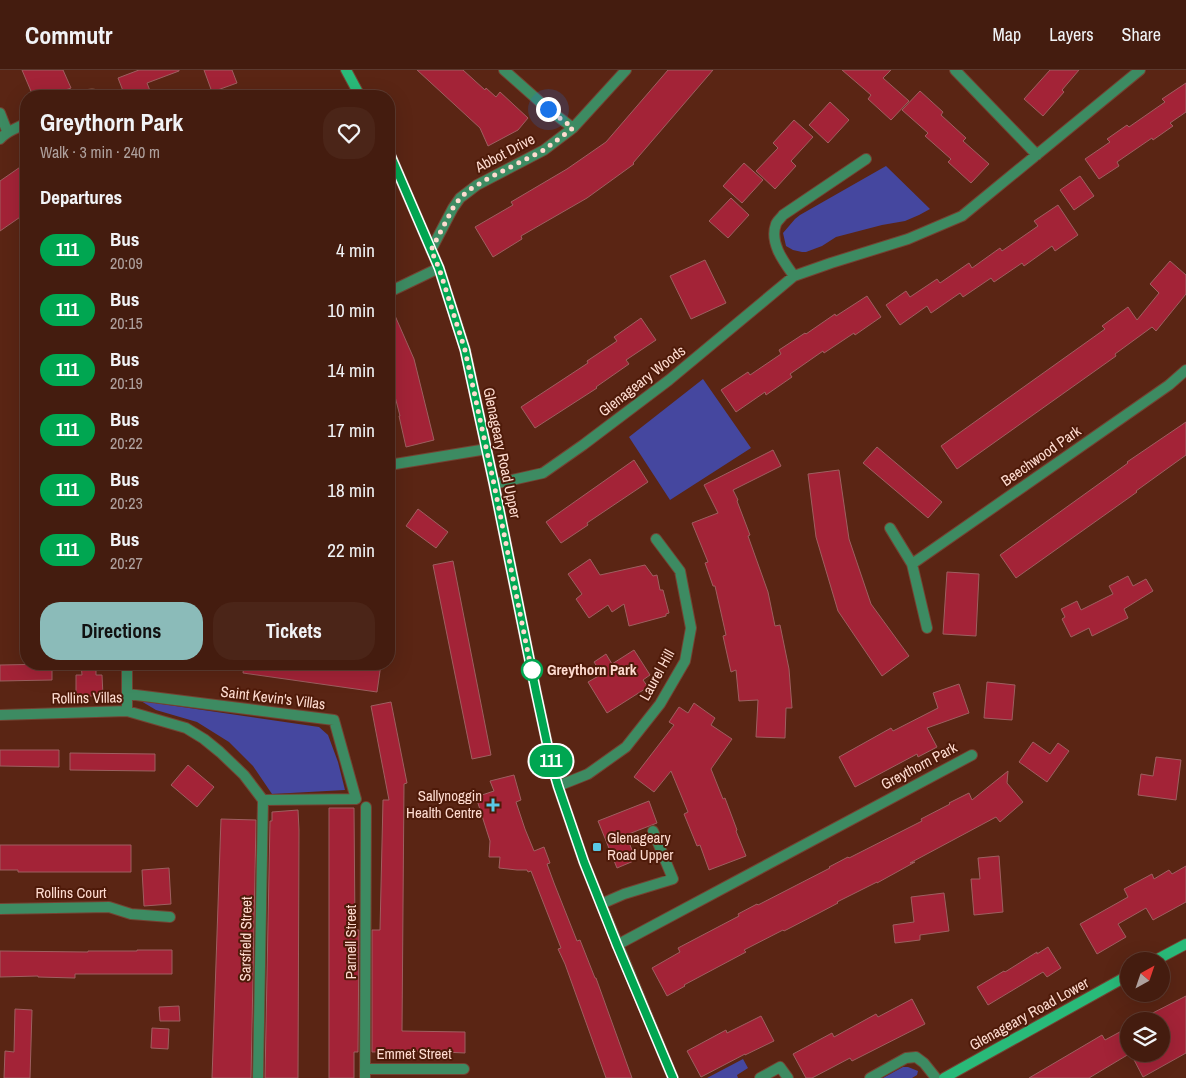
<!DOCTYPE html>
<meta charset="utf-8">
<style>
body{margin:0;font-family:"Archivo Narrow",sans-serif;background:#4b2518;color:#f1f3f6;height:100vh;display:flex;flex-direction:column;font-size:19px;white-space:nowrap}
*{box-sizing:border-box;margin:0}
p{font-size:16px;color:#afa19e}
.icon{flex:none;width:28px;height:28px;fill:none;stroke:currentColor;stroke-width:2;stroke-linecap:round;stroke-linejoin:round}
.map{position:relative;flex:1;overflow:hidden}
.details{position:absolute;left:20px;top:20px;width:375px;height:580px;display:flex;flex-direction:column;background:#441c0f;border-radius:20px;box-shadow:0 5px 20px #0002,0 0 0 1px #5c3a2f}
.details>*{flex:none}
.badge{padding:0 10px;border-radius:16px;font-size:18px;line-height:32px}
.needle{width:32px;rotate:40deg}
.fabs{position:absolute;left:1120px;top:882px;display:grid;gap:10px}
.fabs a{display:grid;place-items:center;width:50px;height:50px;border-radius:50%;background:#441c0f;box-shadow:0 5px 20px #0002,0 0 0 1px #5c3a2f;font-size:25px}
.you{position:absolute;width:25px;height:25px;margin:-12px;border:4px solid #fff;border-radius:50%;background:#1a73e8;box-shadow:0 0 0 8px #1a73e833}
.map>.badge{position:absolute;translate:-50% -50%;box-shadow:0 0 0 2px #fff}
h2{padding:0 20px;font-size:19px;line-height:45px}
.round{display:grid;place-items:center;flex:none;width:52px;height:52px;border-radius:20px;background:#4b2518}
.headline{display:flex;align-items:center;justify-content:space-between;height:85px;padding:0 20px}
h1{font-size:24px;font-weight:700;line-height:38px}
.cta{display:flex;gap:10px;margin-top:auto;padding:10px 20px}
.cta a{flex:1;height:58px;border-radius:20px;background:#8bbbb9;color:#111;font-size:20px;font-weight:700;line-height:58px;text-align:center}
.cta a+a{background:#4b2518;color:#f1f3f6}
ul{padding:0;list-style:none}
li{display:flex;align-items:center;gap:15px;height:60px;padding:0 20px}
li div{flex:1}
li b{display:block;font-size:19px}
li em{font-style:normal}
li .badge{min-width:55px;font-weight:700;text-align:center}
header{display:flex;align-items:center;gap:30px;box-sizing:border-box;height:70px;padding:0 25px;background:#441c0f;border-bottom:1px solid #5c3a2f}
header strong{font-size:24px}
nav{display:flex;gap:28px;margin-inline-start:auto;font-size:18px}
.map>svg:first-child{display:block}
.green{fill:#45479f}
.building{fill:#a32337;stroke:#9e5f60}
.lines{fill:none;stroke-linecap:round;stroke-linejoin:round}
.street-casing{stroke:#744232;stroke-width:12}
.secondary-casing{stroke:#744232;stroke-width:12}
.street{stroke:#3d8b62;stroke-width:10}
.secondary{stroke:#29ba79;stroke-width:10}
.line-casing{stroke:#fff;stroke-width:11}
.line{stroke:#00a651;stroke-width:8}
.walk{stroke:#fedbd0;stroke-width:5;stroke-dasharray:0 9}
.stop-dot{fill:#fff;stroke:#00a651;stroke-width:2.5}
.poi-dot{fill:#5ac8e5;stroke:#4e1a09;stroke-width:2}
.labels{text-anchor:middle;stroke-width:4;stroke-linejoin:round;paint-order:stroke}
.street-label{font-size:15px;fill:#fedbd0;stroke:#4e1a09}
.stop-label{font-size:15px;font-weight:bold;fill:#fedbd0;stroke:#4e1a09;text-anchor:start}
.poi-label{font-size:15px;fill:#fedbd0;stroke:#4e1a09;text-anchor:end}
</style>
<header>
<strong>Commutr</strong>
<nav><a>Map</a><a>Layers</a><a>Share</a></nav>
</header>
<div class="map">
<svg width="1186" height="1008" viewBox="0 0 1186 1008">
<rect width="100%" height="100%" fill="#5a2514"/>
<path class="green" d="M886,96L930,139L919,145L905,151L882,155L836,167L822,176L806,182H802L793,180L786,176L783,163L795,149L800,145Z
M703,309L751,378L670,430L629,367Z
M141,631L319,657L328,665L338,692L345,720L272,724L253,696L229,672L197,652L156,640Z
M743,989L748,998L737,1005L738,1008H707Z
M903,997H908L918,1001L917,1005L912,1008H883Z"/>
<path class="building" d="M22,0H63L71,18L49,26H33Z
M139,0H179V1L147,13L152,26H125L118,8Z
M204,0H232L237,13L212,22Z
M417,0H463L485,20L486,18L496,27L500,22L528,48L518,60L488,76L480,58Z
M668,0H713L633,93L634,94L587,128L521,166L522,169L493,187L475,157L513,135L511,132L567,99L606,72Z
M842,0H891L883,8L909,31L891,50L868,29L871,25Z
M1050,0H1079L1062,20L1064,22L1043,46L1024,29Z
M1186,13V42L1170,53L1173,56L1153,70L1152,68L1117,92L1119,96L1099,109L1085,89L1110,72L1107,69L1127,55L1129,57L1165,32L1162,29Z
M920,21L943,42L941,45L966,68L963,71L989,94L971,113L948,92L951,89L925,66L928,63L902,40Z
M830,32L849,50L828,73L809,55Z
M794,50L813,67L791,91L796,96L775,119L756,101L778,78L773,73Z
M26,93V143L0,161V111Z
M744,93L763,110L742,133L723,116Z
M1080,106L1094,126L1074,140L1060,120Z
M731,128L749,145L728,168L709,151Z
M1058,135L1078,165L1055,181L1052,176L1024,196L1022,193L994,212L991,208L963,227L960,223L931,243L927,236L900,255L886,235L906,221L910,227L937,209L940,213L969,193L972,198L1000,178L1002,181L1038,156L1034,151Z
M705,190L726,233L691,249L670,206Z
M1170,191L1186,205V224L1156,261L1152,257L1115,284L1116,286L957,399L941,376L1105,259L1102,256L1128,237L1137,250L1159,223L1150,214Z
M867,226L881,247L855,265L854,263L824,283L823,281L790,304L792,307L766,325L765,322L736,342L721,320L748,302L750,305L781,284L779,280L805,263L806,264L835,244L836,246Z
M389,232L414,289L434,370L406,377L399,346H400L389,303Z
M641,248L656,270L626,290L629,294L596,317L597,318L535,358L521,337L588,293L587,291L617,271L614,267Z
M1186,352V385L1136,421L1137,422L1016,508L1000,485L1128,393L1127,392Z
M877,377L942,432L928,448L863,393Z
M773,380L781,396L733,420L738,430L737,431L750,465L748,466L768,522L775,556L780,555L789,599L792,638H786L785,668L756,667L758,630L739,631L736,600L731,602L723,566L726,565L715,516H713L705,493L708,492L692,453L718,443L704,415Z
M634,390L648,412L587,453L588,455L561,473L546,452Z
M839,400L849,469L871,534L909,586L882,606L838,541L816,467L808,404Z
M418,439L448,462L436,478L406,456Z
M590,489L600,505L645,495L653,506L657,505L660,520H663L669,543L666,544V546L629,556L624,534L612,542L608,535L589,548L576,529L582,524L568,504Z
M453,491L491,685L472,689L433,495Z
M947,502L979,504L976,566L943,564Z
M1128,506L1133,516L1146,509L1153,521L1124,539L1128,548L1092,566L1089,558L1071,567L1062,549L1065,547L1061,539L1077,531L1081,540L1113,524L1109,516Z
M634,580L650,605L643,610L648,617L607,643L588,612L602,604L594,592L606,584L612,594Z
M52,594V610L0,611V595Z
M81,594H96V605H102L103,626H76V605H82Z
M244,594H318L362,600L363,594H381L377,622L243,603Z
M987,612L1015,615L1012,650L984,648Z
M959,614L969,643L927,658L937,677L918,687L917,684L855,717L839,687L891,658L893,661L938,638L933,623Z
M391,632L407,713L404,714L402,961L465,962V983L423,981L372,982V860H380L383,730H389L371,636Z
M694,633L715,648L711,655L732,669L711,699L723,729L725,728L737,760L736,761L746,786L709,800L700,775L697,776L684,744L688,742L671,701L654,722L634,707L674,655L669,652L679,637L688,643Z
M1033,672L1050,684L1058,673L1069,681L1047,712L1019,692Z
M0,680H59V697L0,696Z
M70,683L155,684V701L70,700Z
M1156,687L1181,690L1176,730L1138,725L1141,704L1153,706Z
M188,695L214,717L197,737L171,715Z
M1008,701L1007,713L1023,732L1000,752L996,747L910,793L915,792L877,813V812L837,832L838,833L819,843L784,861L783,860L744,880L746,882L684,915L685,916L667,926L652,898L680,882L678,878L739,846L738,844L757,834L758,835L830,798L829,797L848,787L849,788L922,751L921,749L950,734L949,733L969,723L972,730Z
M514,705L521,730L516,732L525,759L534,781L544,777L550,793L547,794L554,813L577,871L580,870L595,908H596L632,1008H606L565,894L558,879L561,878L531,801L528,802L527,800H517L499,798L500,787H489L490,771L476,727L494,721L490,711Z
M649,731L657,753L626,765L636,790L617,798L598,751Z
M329,738H354L355,860H359L358,982H354V1008H329Z
M298,740L299,760L298,1008H265L270,751H272V742Z
M221,749L256,750L251,1008H212Z
M0,775H131V802H18V800H0Z
M999,786L1003,842L974,845L971,809H980L978,788Z
M1186,796V832L1153,850L1146,838L1118,854L1126,867L1097,884L1080,854L1128,827L1124,819L1152,804L1154,809L1169,800L1172,804Z
M169,798L171,834L144,836L142,800Z
M944,823L949,861L920,865V870L895,873L893,855L914,852L911,827Z
M1048,877L1061,898L1047,907L1043,902L988,935L977,917L1004,901L1005,902L1037,882V884Z
M137,880H172V904H75V908L38,907V906L0,907V881L88,882V881H137Z
M1186,926V983L1143,1007L1131,984H1161V951H1137Z
M912,929L925,954L852,991L850,988L812,1008H806L793,984L832,963L834,967L876,944L878,947Z
M179,936L180,951H160L159,937Z
M15,939L32,940L30,1008H4L5,981L14,982Z
M761,946L774,971L745,985V984L701,1007L687,981L726,960L727,963Z
M1129,957V984L1089,1008H1029L1102,965L1105,970Z
M152,958L169,959L168,979L151,978Z"/>
<g class="lines">
<defs>
<path id="street" d="M504,0L548,39L573,58
M955,0L1037,85
M85,26L92,24
M0,43L7,61
M0,69C9,59 15,60 26,53
M431,180L453,138L460,128L477,115L544,80L573,58L626,0
M794,206C784,192 769,173 776,154C777,151 781,148 783,145L866,89
M389,222L439,198
M389,395L487,379
M494,414L543,403L583,375L669,310L794,206L831,193L908,169L962,146L1140,0
M890,458L912,494L927,558
M912,494L1169,315L1186,300
M128,624L334,650L356,729L263,730
M127,641V594
M0,645L127,641L186,658L204,669L220,682L244,705L263,730
M558,716L588,704L626,677L660,634L685,591L691,558L680,501L656,469
M601,834L624,824L673,809L653,761
M0,839L109,837L131,844L170,847
M617,875L972,685
M365,999H464
M258,1008L263,730
M365,1008L366,737
M760,1008L780,997L788,1008
M870,1008L906,988L916,987L924,993L936,1008"/>
<path id="secondary" d="M346,0L360,26
M389,82L439,198L465,279L494,414L536,622L551,691L558,716L584,792L601,834L673,1008
M1154,891L1186,874
M944,1008L1129,905"/>
</defs>
<use href="#street" class="street-casing"/>
<use href="#secondary" class="secondary-casing"/>
<use href="#street" class="street"/>
<use href="#secondary" class="secondary"/>
</g>
<g class="lines">
<defs>
<path id="line" d="M389,82L439,198L465,280L494,414L536,622L551,692L558,716L584,792L617,875L673,1008"/>
</defs>
<use href="#line" class="line-casing"/>
<use href="#line" class="line"/>
<path class="walk" d="M532,600V603L494,414L465,280L439,198L431,180L453,138L460,128L469,120L489,108L544,80L573,58L548,39"/>
</g>
<circle class="stop-dot" cx="532" cy="600" r="10"/>
<g class="poi-dot">
<path d="M490.5 727.5h5v5h5v5h-5v5h-5v-5h-5v-5h5z"/>
<rect x="592" y="772" width="10" height="10" rx="2.5"/>
</g>
<g class="labels">
<g class="street-label">
<text transform="translate(505 83) rotate(-28)" y="5">Abbot Drive</text>
<text transform="translate(642 311) rotate(-38)" y="5">Glenageary Woods</text>
<text transform="translate(502 383) rotate(78)" y="5">Glenageary Road Upper</text>
<text transform="translate(1041 386) rotate(-35)" y="5">Beechwood Park</text>
<text transform="translate(657 605) rotate(-61)" y="5">Laurel Hill</text>
<text transform="translate(87 628) rotate(-1)" y="5">Rollins Villas</text>
<text transform="translate(273 628) rotate(7)" y="5">Saint Kevin's Villas</text>
<text transform="translate(919 696) rotate(-28)" y="5">Greythorn Park</text>
<text x="71" y="828">Rollins Court</text>
<text transform="translate(246 869) rotate(-89)" y="5">Sarsfield Street</text>
<text transform="translate(351 872) rotate(-90)" y="5">Parnell Street</text>
<text transform="translate(1029 944) rotate(-29)" y="5">Glenageary Road Lower</text>
<text x="414" y="989">Emmet Street</text>
</g>
<g class="stop-label">
<text x="547" y="605">Greythorn Park</text>
</g>
<g class="poi-label">
<text x="482" y="731">Sallynoggin<tspan x="482" dy="17">Health Centre</tspan></text>
<text x="607" y="773" text-anchor="start">Glenageary<tspan x="607" dy="17">Road Upper</tspan></text>
</g>
</g>
</svg>
<div class="fabs">
<a><svg class="needle" viewBox="-14 -14 28 28"><path d="M0-13l5 13h-10z" fill="#e53935"/><path d="M0 13l5-13h-10z" fill="#afa19e"/></svg></a>
<a><svg class="icon" aria-label="layers" viewBox="0 0 24 24"><path d="M12 4l9 5-9 5-9-5zM3 14l9 5 9-5"/></svg></a>
</div>
<div class="you" style="left:548px;top:39px"></div>
<b class="badge" style="left:551px;top:691px;background:#00a651;color:#fff">111</b>
<section class="details">
<div class="headline"><div><h1>Greythorn Park</h1><p>Walk · 3 min · 240 m</p></div><a class="round"><svg class="icon" aria-label="heart" viewBox="0 0 24 24"><path d="M12 20l-8-8c-3-5 5-10 8-4 3-6 11-1 8 4z"/></svg></a></div>
<h2>Departures</h2>
<ul>
<li><span class="badge" style="background:#00a651;color:#fff">111</span><div><b>Bus</b><p>20:09</p></div><em>4 min</em></li>
<li><span class="badge" style="background:#00a651;color:#fff">111</span><div><b>Bus</b><p>20:15</p></div><em>10 min</em></li>
<li><span class="badge" style="background:#00a651;color:#fff">111</span><div><b>Bus</b><p>20:19</p></div><em>14 min</em></li>
<li><span class="badge" style="background:#00a651;color:#fff">111</span><div><b>Bus</b><p>20:22</p></div><em>17 min</em></li>
<li><span class="badge" style="background:#00a651;color:#fff">111</span><div><b>Bus</b><p>20:23</p></div><em>18 min</em></li>
<li><span class="badge" style="background:#00a651;color:#fff">111</span><div><b>Bus</b><p>20:27</p></div><em>22 min</em></li>
</ul>
<div class="cta"><a>Directions</a><a>Tickets</a></div>
</section>
</div>
